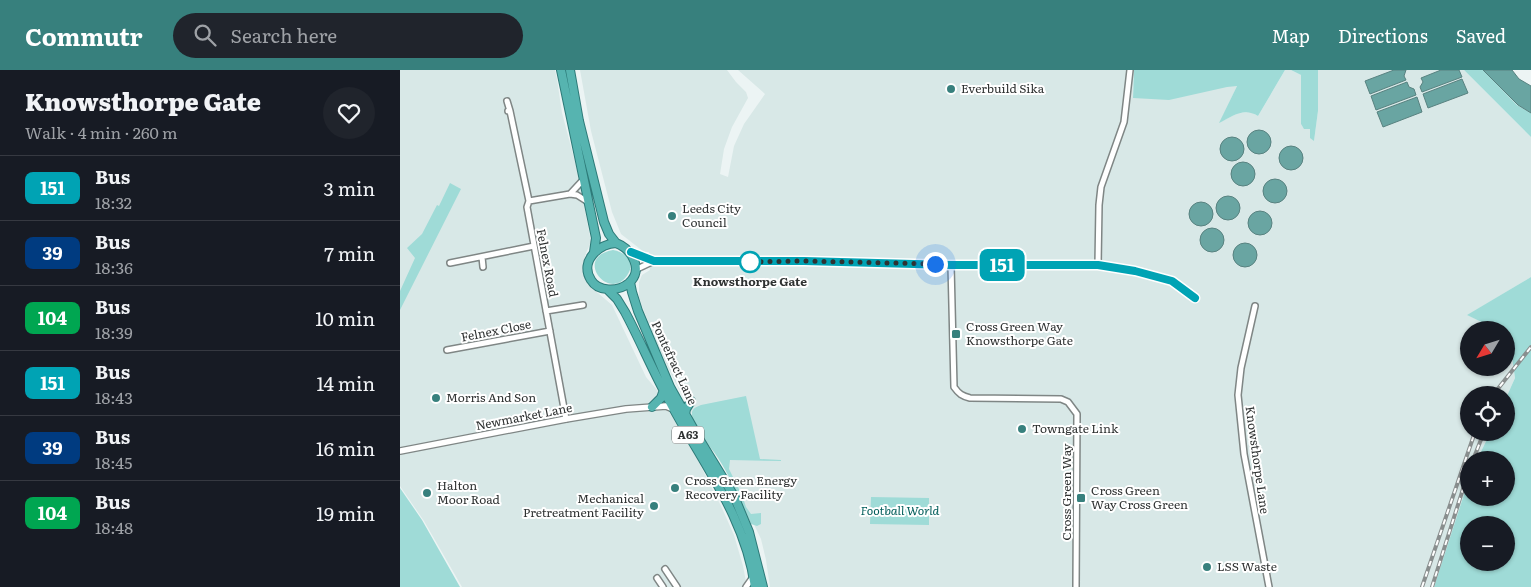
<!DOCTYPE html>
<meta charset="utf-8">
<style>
body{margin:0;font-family:Literata,serif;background:#20242c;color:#f1f3f6;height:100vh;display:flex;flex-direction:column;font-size:19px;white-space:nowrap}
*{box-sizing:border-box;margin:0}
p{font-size:16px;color:#9ea1a6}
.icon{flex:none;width:28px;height:28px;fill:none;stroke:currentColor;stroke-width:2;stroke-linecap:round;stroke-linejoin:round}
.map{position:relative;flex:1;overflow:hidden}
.panel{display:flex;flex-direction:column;background:#171b24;width:400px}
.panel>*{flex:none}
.badge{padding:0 10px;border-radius:8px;font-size:18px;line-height:32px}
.needle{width:32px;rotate:232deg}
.controls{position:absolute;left:1060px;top:251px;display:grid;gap:10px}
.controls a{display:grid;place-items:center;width:55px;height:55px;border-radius:50%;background:#171b24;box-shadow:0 1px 4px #0004;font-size:25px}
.you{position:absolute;width:25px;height:25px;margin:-12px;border:4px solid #fff;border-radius:50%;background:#1a73e8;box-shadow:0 0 0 8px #1a73e833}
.map>.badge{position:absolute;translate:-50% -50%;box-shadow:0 0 0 2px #fff}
.round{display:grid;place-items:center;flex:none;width:52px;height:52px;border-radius:26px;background:#20242c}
.summary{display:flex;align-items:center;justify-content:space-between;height:85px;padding:0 25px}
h1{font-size:24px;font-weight:800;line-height:38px}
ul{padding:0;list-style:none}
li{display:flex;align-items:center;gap:15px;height:65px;padding:0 25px;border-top:1px solid #363941}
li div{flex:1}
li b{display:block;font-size:19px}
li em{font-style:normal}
li .badge{min-width:55px;font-weight:700;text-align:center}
header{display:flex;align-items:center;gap:30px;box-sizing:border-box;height:70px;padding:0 25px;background:#37807d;color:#fff}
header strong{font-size:24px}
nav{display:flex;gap:28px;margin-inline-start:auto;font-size:18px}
.search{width:350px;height:45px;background:#20242c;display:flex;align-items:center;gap:12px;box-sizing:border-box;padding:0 18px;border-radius:28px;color:#9ea1a6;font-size:19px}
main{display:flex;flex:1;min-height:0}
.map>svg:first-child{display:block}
.built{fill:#d8e8e7}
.green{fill:#9fdbd7;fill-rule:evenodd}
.water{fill:#69a5a2;stroke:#588280}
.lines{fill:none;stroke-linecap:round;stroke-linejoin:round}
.minor-casing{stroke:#7f8685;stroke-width:8}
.tertiary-casing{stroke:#7f8685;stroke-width:8}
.trunk-casing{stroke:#2d7a78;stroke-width:10}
.minor{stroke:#fff;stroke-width:5}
.tertiary{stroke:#fff;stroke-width:5.5}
.trunk{stroke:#56b4b0;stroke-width:8}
.rail-casing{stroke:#898e8e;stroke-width:4}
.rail{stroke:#fff;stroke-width:2;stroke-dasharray:5.5;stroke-linecap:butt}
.line-casing{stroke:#fff;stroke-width:11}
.line{stroke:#00a3b4;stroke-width:8}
.walk{stroke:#2f3232;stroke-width:5;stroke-dasharray:0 9}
.poi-dot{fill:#37807d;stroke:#fff;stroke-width:2}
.stop-dot{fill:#fff;stroke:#00a3b4;stroke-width:2.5}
.labels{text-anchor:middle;stroke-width:4;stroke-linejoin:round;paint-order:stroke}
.shield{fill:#fff;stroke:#6d7070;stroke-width:1}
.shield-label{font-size:11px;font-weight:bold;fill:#2f3232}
.poi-label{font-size:12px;fill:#2f3232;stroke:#fff;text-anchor:start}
.street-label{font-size:12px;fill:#2f3232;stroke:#fff}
.stop-label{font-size:12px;font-weight:bold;fill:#2f3232;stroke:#fff}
.park-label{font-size:12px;font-style:italic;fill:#035e5b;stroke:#fff}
</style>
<header>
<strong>Commutr</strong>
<div class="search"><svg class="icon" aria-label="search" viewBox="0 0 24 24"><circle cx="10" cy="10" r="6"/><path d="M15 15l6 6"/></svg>Search here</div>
<nav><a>Map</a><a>Directions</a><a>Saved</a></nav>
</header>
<main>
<section class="panel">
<div class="summary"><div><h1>Knowsthorpe Gate</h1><p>Walk · 4 min · 260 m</p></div><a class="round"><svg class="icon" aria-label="heart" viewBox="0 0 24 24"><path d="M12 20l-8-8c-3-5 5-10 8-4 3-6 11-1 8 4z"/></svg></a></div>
<ul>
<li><span class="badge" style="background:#00a3b4;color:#fff">151</span><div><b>Bus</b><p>18:32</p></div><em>3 min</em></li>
<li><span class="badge" style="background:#003b80;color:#fff">39</span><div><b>Bus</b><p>18:36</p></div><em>7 min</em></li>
<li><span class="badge" style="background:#00a651;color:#fff">104</span><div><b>Bus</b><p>18:39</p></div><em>10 min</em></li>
<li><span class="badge" style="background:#00a3b4;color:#fff">151</span><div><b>Bus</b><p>18:43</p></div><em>14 min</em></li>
<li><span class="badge" style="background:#003b80;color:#fff">39</span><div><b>Bus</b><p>18:45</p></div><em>16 min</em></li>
<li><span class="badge" style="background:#00a651;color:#fff">104</span><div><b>Bus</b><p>18:48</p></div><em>19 min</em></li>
</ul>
</section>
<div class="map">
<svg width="1131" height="517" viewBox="0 0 1131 517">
<rect width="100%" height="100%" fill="#ecf4f4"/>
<path class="built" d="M0,0H155L157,9L162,43L178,103L191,172L186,183L182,199L191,217L212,235L246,307L262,326L268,338L289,373L321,436L334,465L343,496L347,517H62L24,451L0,416Z
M180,0H327L336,12L346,22L348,28L332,57L324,79L320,104L328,107L334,76L344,54L365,24L338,0H734L733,27L828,12L837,16L820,52L838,43L851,42L858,46L885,0H891L901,5V54L903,57L910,59L914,71L918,41V0H1064L1131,67V207L1068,245L1098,260H1069V298H1106V264L1109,266L1115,308L1106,328V325H1069V362L1090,363L1077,390H1069V409L1034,517H370L366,490L361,469L326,397L292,344L269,300L256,271L242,236L239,227V212L242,205L250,200L249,182H244L221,164L212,142L191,61Z"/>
<path class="green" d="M734,0H885L858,46C844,37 833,46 819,53L837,16L827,17L769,30L733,28Z
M891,0H918V41L914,71L910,68V59H904L901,54V5Z
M1064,0H1083L1117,35L1131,43V67Z
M50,113L61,119L0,240V221L15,188L7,178L22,164L37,135L39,136Z
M213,180C225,182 236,191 228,204C210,234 172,187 213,180Z
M1131,207V517H1034L1069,409V428H1106V390H1077L1090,363L1106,362V328L1115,308L1109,266L1106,264V260H1098L1067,245ZM1069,455H1106V492H1069Z
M346,326L360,389L381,390V391L330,390L329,399L342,425L346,437L351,444L361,443V454L357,456L351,454C341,432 331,408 318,388C313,380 307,374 302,366C298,360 292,352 292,345C291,339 296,337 301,335Z
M0,418L22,450L60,517H0Z
M471,427L529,428V455L470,454Z"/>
<path class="water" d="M994,0H1006L1004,6L1006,10L970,24L965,11Z
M1041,0H1059L1062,7L1022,22L1020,17L1023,12L1021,8Z
M1083,0H1112L1119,9L1131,16V43L1118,35Z
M1062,9L1068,23L1028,38L1023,24Z
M1007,12L1009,17L1014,19L1016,25L976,40L971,26Z
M1017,27L1022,42L983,57L977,42Z
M847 72a12 12 0 1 1 24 0a12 12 0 1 1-24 0Z
M820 79a12 12 0 1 1 24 0a12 12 0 1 1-24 0Z
M879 88a12 12 0 1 1 24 0a12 12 0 1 1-24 0Z
M831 104a12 12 0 1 1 24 0a12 12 0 1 1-24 0Z
M863 121a12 12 0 1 1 24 0a12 12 0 1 1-24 0Z
M816 138a12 12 0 1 1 24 0a12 12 0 1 1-24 0Z
M789 144a12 12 0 1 1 24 0a12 12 0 1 1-24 0Z
M848 153a12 12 0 1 1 24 0a12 12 0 1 1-24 0Z
M800 170a12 12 0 1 1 24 0a12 12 0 1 1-24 0Z
M833 185a12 12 0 1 1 24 0a12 12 0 1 1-24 0Z"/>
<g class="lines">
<defs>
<path id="minor" d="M107,31L110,41H108
M110,41L129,131L127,137L166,349
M170,124L184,109
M129,131L170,124L177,125L188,132
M231,183L254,191L281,190L322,192L404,191L551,195H698L735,201L772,211L795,228
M82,187L83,197
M50,193L134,176
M551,195L554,317C559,324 562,326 570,328L661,329L668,332L677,344L676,517
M698,195L699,135L701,117L724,52L730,0
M235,200L254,191
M855,236L841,298L838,325L844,384L869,517
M146,241L183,235
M47,280L150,261
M265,499L277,517
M257,508L263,517
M346,517L353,507"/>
<path id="tertiary" d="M0,381L166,349L226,339L266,336L273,339"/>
<path id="trunk" d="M161,0L196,168L194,182
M170,0L179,51L204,152L209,164L216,173
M216,173C232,179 244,200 229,213C218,222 198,222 191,210C179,191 199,174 216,173Z
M230,212L232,222L238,241L270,317L298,367L334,426L349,462L363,517
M208,220L217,229L225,242C241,272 254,304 271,334C303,394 346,448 355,517
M252,337L261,328L264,320
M285,345L286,339L291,331"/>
</defs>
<use href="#minor" class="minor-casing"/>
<use href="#tertiary" class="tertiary-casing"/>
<use href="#trunk" class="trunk-casing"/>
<use href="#minor" class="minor"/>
<use href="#tertiary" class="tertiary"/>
<use href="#trunk" class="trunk"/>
<defs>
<path id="rail" d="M1093,325L1131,277
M1073,390L1084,362
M1022,517L1075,362
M1032,517L1069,400"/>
</defs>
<use href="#rail" class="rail-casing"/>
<use href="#rail" class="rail"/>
</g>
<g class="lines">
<defs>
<path id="line" d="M231,182L254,191H404L551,195H698L735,201L772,211L795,228"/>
</defs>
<use href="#line" class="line-casing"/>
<use href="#line" class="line"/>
<path class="walk" d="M350,192H342L404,191L535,194"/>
</g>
<g class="poi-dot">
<circle cx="551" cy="19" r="5"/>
<circle cx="272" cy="146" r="5"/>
<rect x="551" y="259" width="10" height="10" rx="2.5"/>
<circle cx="36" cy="328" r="5"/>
<circle cx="622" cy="359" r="5"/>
<circle cx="275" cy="418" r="5"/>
<circle cx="27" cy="423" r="5"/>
<rect x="676" y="423" width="10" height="10" rx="2.5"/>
<circle cx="254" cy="436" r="5"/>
<circle cx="807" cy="497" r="5"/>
</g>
<circle class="stop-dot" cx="350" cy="192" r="10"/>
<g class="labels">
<rect class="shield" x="272" y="356.5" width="32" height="17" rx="4"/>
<g class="shield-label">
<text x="288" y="369">A63</text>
</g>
<g class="poi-label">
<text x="561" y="23">Everbuild Sika</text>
<text x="282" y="143">Leeds City<tspan x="282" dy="14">Council</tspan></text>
<text x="566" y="261">Cross Green Way<tspan x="566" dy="14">Knowsthorpe Gate</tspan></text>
<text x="46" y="332">Morris And Son</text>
<text x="632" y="363">Towngate Link</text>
<text x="285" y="415">Cross Green Energy<tspan x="285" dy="14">Recovery Facility</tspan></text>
<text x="37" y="420">Halton<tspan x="37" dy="14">Moor Road</tspan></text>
<text x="691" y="425">Cross Green<tspan x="691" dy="14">Way Cross Green</tspan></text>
<text x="244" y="433" text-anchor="end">Mechanical<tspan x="244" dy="14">Pretreatment Facility</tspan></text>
<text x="817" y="501">LSS Waste</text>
</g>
<g class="street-label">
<text transform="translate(147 193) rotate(79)" y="4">Felnex Road</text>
<text transform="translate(96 261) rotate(-11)" y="4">Felnex Close</text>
<text transform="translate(274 293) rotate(65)" y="4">Pontefract Lane</text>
<text transform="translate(124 347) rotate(-11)" y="4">Newmarket Lane</text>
<text transform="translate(857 390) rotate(82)" y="4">Knowsthorpe Lane</text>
<text transform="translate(667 422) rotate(-90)" y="4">Cross Green Way</text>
</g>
<g class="stop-label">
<text x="350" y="216">Knowsthorpe Gate</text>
</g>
<g class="park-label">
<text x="500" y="445">Football World</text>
</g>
</g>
</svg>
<div class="controls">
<a><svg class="needle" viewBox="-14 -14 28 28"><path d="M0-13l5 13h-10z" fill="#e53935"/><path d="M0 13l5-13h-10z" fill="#9ea1a6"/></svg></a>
<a><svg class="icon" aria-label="locate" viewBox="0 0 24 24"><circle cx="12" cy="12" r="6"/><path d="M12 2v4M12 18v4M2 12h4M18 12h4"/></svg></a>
<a>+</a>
<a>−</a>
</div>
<div class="you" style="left:535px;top:194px"></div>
<b class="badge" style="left:602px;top:195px;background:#00a3b4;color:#fff">151</b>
</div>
</main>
